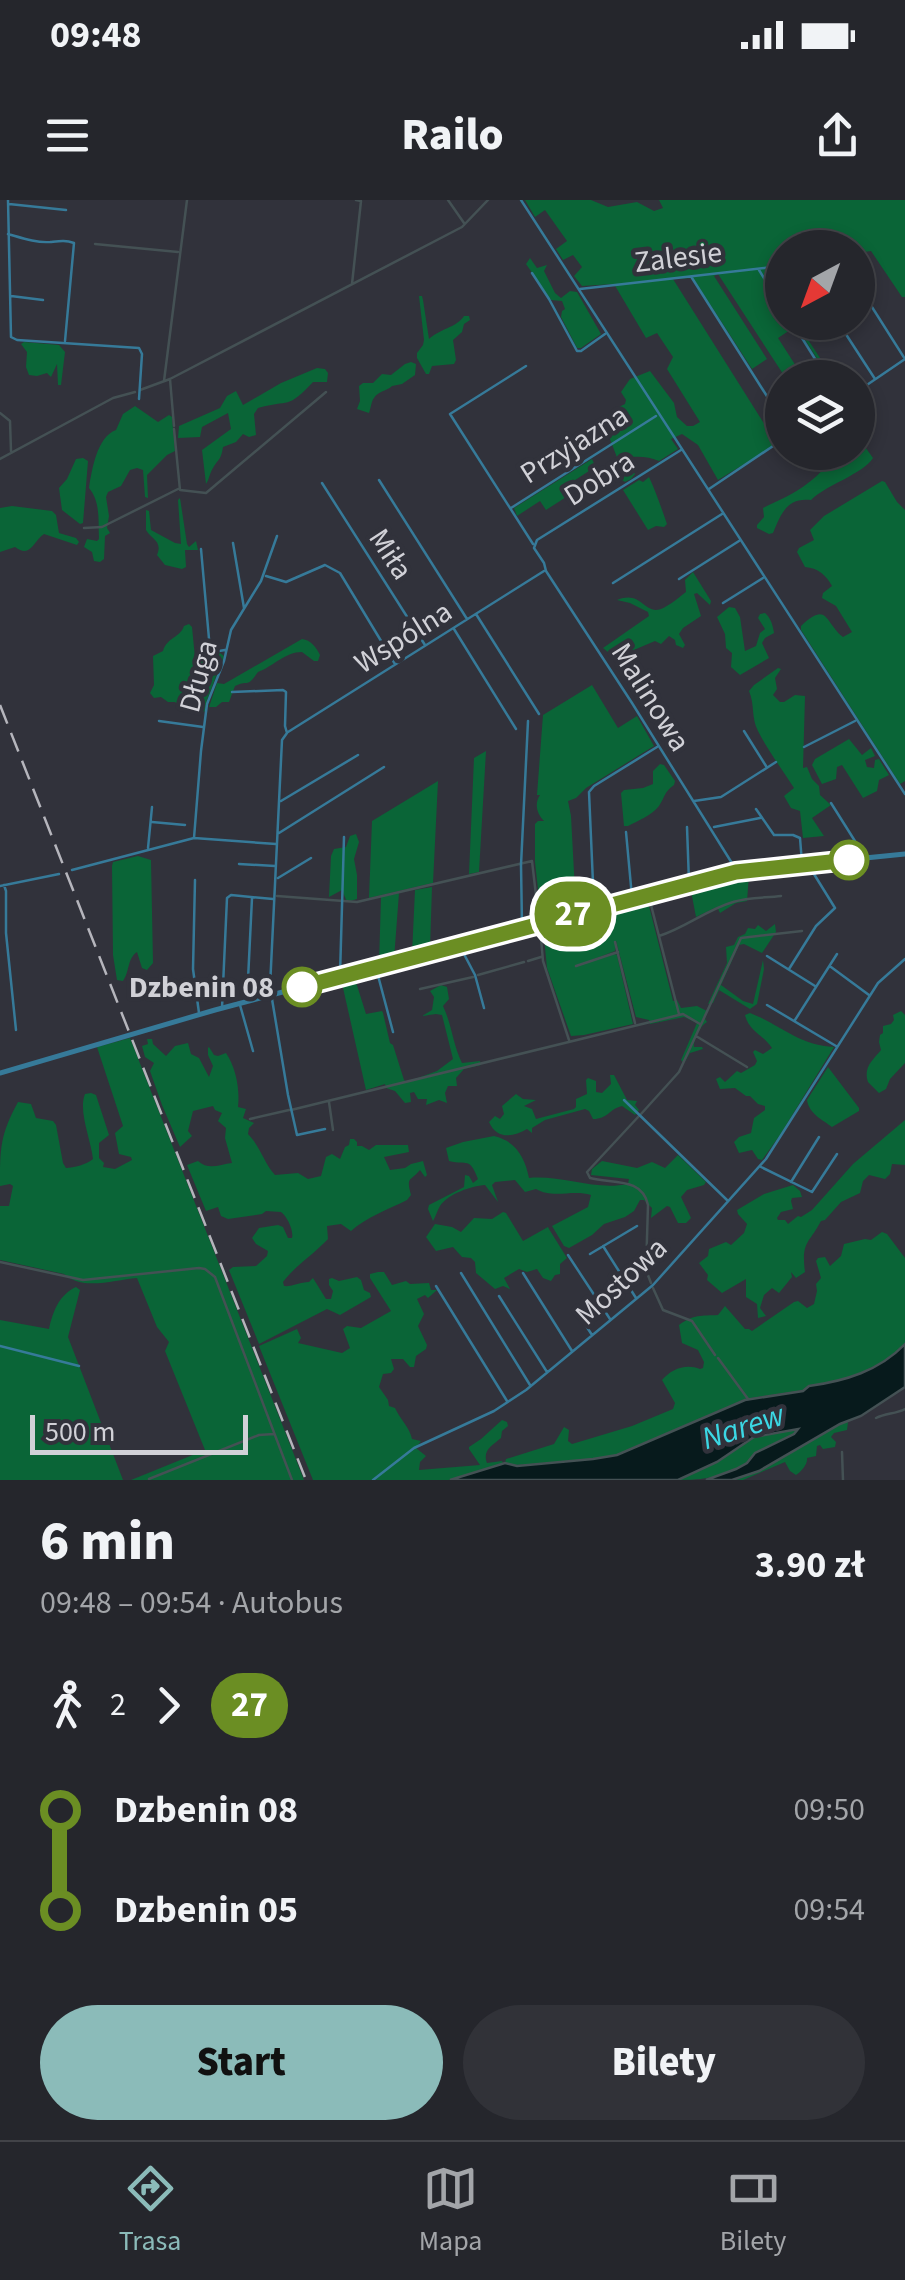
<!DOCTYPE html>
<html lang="pl">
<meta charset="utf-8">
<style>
body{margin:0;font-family:"Source Sans 3",sans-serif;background:#313238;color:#f1f3f6;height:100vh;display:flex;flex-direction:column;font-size:38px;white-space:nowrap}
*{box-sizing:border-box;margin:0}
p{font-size:32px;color:#a3a5a9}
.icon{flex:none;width:55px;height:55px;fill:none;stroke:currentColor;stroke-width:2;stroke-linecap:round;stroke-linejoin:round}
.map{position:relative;height:1280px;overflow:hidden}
.drawer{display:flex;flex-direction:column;background:#25262c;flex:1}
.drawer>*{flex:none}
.badge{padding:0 20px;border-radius:32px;font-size:35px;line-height:65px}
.needle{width:65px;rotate:221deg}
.fabs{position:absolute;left:765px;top:30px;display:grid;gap:20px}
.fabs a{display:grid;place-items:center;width:110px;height:110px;border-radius:50%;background:#25262c;box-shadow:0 5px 15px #0003,0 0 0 2px #424348;font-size:50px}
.scale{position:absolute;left:30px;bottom:25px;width:218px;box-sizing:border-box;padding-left:10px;border:5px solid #d1d1d7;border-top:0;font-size:28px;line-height:35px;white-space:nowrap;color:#d1d1d7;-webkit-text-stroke:8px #31323b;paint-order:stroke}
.map>.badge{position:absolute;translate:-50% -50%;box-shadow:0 0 0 5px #fff}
.legs{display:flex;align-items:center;gap:15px;height:110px;padding:0 40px;font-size:32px}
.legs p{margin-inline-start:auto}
.overview{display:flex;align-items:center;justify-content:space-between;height:170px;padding:0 40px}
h1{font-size:55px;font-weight:800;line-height:75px}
.button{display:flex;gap:20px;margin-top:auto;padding:20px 40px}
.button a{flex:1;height:115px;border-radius:60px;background:#8bbbb9;color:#111;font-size:40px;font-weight:800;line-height:115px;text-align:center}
.button a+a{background:#313238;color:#f1f3f6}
ul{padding:0 40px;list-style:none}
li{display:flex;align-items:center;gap:35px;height:100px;font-size:38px}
li i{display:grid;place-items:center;width:15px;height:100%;margin:0 12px;background:currentColor}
li i::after{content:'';width:25px;height:25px;margin:-12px;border:8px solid;border-radius:50%;background:#25262c}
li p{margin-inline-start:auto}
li:first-child i{background:linear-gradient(#0000 50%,currentColor 0)}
li:last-child i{background:linear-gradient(currentColor 50%,#0000 0)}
.status{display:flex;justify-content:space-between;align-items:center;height:70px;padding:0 50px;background:#25262c;direction:ltr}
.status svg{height:28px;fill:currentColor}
header{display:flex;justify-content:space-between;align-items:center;height:130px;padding:0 40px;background:#25262c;font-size:45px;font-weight:800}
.tab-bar{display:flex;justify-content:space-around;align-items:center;height:140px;border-top:2px solid #424348;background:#25262c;font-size:28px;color:#a3a5a9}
.tab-bar a{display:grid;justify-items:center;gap:5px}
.tab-bar .current{color:#8bbbb9}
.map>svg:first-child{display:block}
.green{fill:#0a6537}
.water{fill:#071a1c;stroke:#445154;stroke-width:2.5}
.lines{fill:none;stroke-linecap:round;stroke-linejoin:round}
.stream{stroke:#445154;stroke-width:2.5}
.minor{stroke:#367a99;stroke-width:2.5}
.tertiary{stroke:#367a99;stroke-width:5}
.rail{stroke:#b5b5bc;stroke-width:2.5;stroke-dasharray:20 10;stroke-linecap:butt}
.line-1-casing{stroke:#fff;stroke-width:22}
.line-1{stroke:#6b8e23;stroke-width:15}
.stop-1-dot{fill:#fff;stroke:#6b8e23;stroke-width:5}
.labels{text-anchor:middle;stroke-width:9;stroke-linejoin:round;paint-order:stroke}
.street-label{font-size:30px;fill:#d1d1d7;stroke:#31323b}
.stop-label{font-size:30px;font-weight:bold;fill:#d1d1d7;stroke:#31323b;text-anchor:end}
.water-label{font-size:32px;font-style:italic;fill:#3bd7e4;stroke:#31323b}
</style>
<div class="status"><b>09:48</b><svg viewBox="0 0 49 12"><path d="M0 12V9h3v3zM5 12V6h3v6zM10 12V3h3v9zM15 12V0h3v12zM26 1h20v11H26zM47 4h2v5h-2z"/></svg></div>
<header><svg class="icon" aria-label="menu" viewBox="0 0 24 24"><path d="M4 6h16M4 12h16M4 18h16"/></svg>Railo<svg class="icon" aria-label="share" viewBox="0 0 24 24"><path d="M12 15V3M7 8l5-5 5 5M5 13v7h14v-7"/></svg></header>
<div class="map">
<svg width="905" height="1280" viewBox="0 0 905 1280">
<rect width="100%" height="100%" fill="#31323b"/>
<path class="green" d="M525,0H591L608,7L637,2L654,11L663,8L659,0H905V97H902L871,51L858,53V48H782V82L778,75L769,78L782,99V122L797,123L830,173L838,168L846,177H829L796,126L778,138L803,177H785L718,74L714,76L767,159L752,169L693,78L673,79L777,244L718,280L698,245L682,234L671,239L678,249L659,261C651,257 640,256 631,257L628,262L635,274L631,279L625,282L622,280L623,273L603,221L607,215L617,213L619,207L625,204L626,200L621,192L630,179L650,171L674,203L677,217L687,226H693L700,222L667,169L673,157L657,133L646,138L614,84L582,86L574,76L582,67L573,55L563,60L556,49L567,41L545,10L535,17Z
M530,58L537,68L547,65L544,71L555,93L561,98L570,91L577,92L601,134L581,148H577L561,117L562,111L565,109L562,101L551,100L526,64Z
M419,96H422L423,100L429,139C439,129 456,128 464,116H469L470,120L464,124L462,132L453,140L456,160L454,164L432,166L429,174H426L417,158V153L423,145L424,140Z
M24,142L59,145L65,152L61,185H58L57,164L51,177L47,173L37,176L29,175L26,167L27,152L21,144Z
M411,162L416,164L415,175L402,184L392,186C387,191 378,191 374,198C371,202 371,208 369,213L357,209L360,201L359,186L363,183H373L382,174L391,175L405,164Z
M317,168L325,169L328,173L327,182H313C287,210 290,199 258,208L254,214L256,235L249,237L243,234L236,242L223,247C221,260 219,258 213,268C210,272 209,280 206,284L202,250L231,229L228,213L202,227L200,237L178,238L179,226L220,208L227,196L236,191L243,205L281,183Z
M135,206L158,222L169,215L172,217L175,251L167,255L147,275L148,298L145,297L143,270L137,268L130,270L121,286L108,292L106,297L109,316L107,328L110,333L105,336L104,359L100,362L94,361L92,352L84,347L87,339L97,341L99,339C98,322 101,302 89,288C92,269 97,237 116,230L123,214Z
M863,244L873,258C863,274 826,285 811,300C787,297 781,314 773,333L769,334L757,328V325L764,317L763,308C779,300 794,294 808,283C825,271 835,252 858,252V246Z
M83,258L88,261L83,323L80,324L62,310L59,288L67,279L76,259Z
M592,259L603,284L595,285L589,271L569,284L574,292L546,310L540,301L517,316L514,308Z
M649,277C656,292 661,307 667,324L664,327L656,326L648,330L623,290L639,280L643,282Z
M882,281L885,282L897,302L905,310V581L900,584L801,430V426C828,400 825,423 843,437L852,432L836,406L822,398L823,393L832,386C826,375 818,368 805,367L797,352L799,348L814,340L810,330L824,316Z
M180,298L187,344L189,347L196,341L198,350H185L186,367L182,369L165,365L157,355C163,341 151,339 146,330V310L149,311L151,330L175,343L181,344L178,300Z
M12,306L52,311L56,315L59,333L76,338L79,342L77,345L44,334C33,341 31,359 15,347L0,352V308Z
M693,372L711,401L710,405L697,393L694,394L701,416L683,428L679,434L685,445L683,448L676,445L675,440L669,436L661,444L655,441L615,458L603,448L649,416L648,412L630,403L617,400C639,391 642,409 656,410C665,410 679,397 686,392L685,380Z
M729,407L735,408L740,417L745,451L756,446L760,433L765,429L758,418L760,414L765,413C771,418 773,426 774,433L765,438L762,443L769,458L740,475L731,467L732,453L726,448L725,434L717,417Z
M189,424L192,427L195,458L220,453L224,456L207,500L205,511L201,513L195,508L182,509L175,502H168L161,497L154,498L150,493L154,485L153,456L163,451C167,437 180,438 184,426Z
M302,439C311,440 316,447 320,455L318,461H314L302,452C285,452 274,466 258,472C246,489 251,479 235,486L229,502H222L216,507H209L217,483L224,484Z
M778,468L781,469L775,478L777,489L773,495L780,502H784L795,495L805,496L803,568L807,567L812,579L819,586L820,595L831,605L812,618L824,636L803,638L800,611L791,608L784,596L794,588C782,569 768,551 758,531C751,518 755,505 749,491L754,485Z
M592,485L618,528L637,516L654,546L586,588L576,598L568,601L571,616L576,710L544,719L541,716L535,662V624L538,621H544C537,614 534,604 540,595H537L543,515Z
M849,539L862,555L871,548L875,556L865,560L867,567L874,568L875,560L879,559L889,575L879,580L877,591L863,598L842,565L837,567L836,579L822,584L812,565L815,559Z
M486,551L479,672L469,674L474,558Z
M660,564L664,565L675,581L674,585C664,592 665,597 659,606C652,615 638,621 628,626H624L621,593L624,590L643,588L653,584V571Z
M438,581L433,683L369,698L372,621Z
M356,634L359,642L354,659L357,675V699L347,702L342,690L329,697L331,656L334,649L346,647L350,636Z
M138,656L151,660L153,763L147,770L142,768L137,752C127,759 130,771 123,781L117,780L113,755L112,666L113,662Z
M747,673L749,675L747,701L736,703L720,713L717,707L696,717L690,686Z
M432,687L430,749L412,754L415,690Z
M399,693L394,759L379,764L381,697Z
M647,698L673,801L677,800L681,808L697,806L707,811L705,819L707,822C701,825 693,840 694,847H702L703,849L690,853L684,863L681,860L697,823L684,817L650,824L649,820L636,817L616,741L615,751L576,766L615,754L617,755L633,824L584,835L571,836L547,768L543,727Z
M758,725L766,731L775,724L776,732L762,753L744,744L739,745L721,785L743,801L753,804L763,760L764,769L757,804L750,809L719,790L713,803L708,804L727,763L726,747L734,745L738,737L745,734L748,728L755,729Z
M360,774V777L355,779L366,814L382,811L383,813L390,843L393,845L404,880L407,882L437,871L453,859L442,815L436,814L422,816L432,810L434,797L430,791L441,785L447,787L449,799L443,806C452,825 453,845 462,863L480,861L481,865L464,869L456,878L457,886H448L445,893L447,903L439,900L426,905L427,899H418L414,892L410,893L411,902L405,903L395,891L386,888L385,884L366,890L341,779Z
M901,811L905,815V863L890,879L886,889L879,893L868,882C863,867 873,860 881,850L879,842L880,835L883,833V826L891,824L894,820L893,815Z
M750,813C781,825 798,845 834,847L780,935L762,960L758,959L752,950L739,953L734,942L739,937L751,933L754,918L765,910V906L758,904L750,896H746L735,888L720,889L716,879L720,877L725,882L737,871L741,873L755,865L757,861L753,852L755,850L763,854L772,848C764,835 749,832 745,815Z
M130,838L304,1280H131L205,1250L165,1151L169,1142L157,1127L137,1078C114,1080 82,1091 64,1074L0,1060V1006H9L13,986L10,984L0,986C0,948 0,935 18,902L31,904L36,918L53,921L56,925L63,963L66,968C73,968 88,964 93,959C91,940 78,911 85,894L91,893L96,895L109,935L99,943V958L104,963L103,967L115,969L132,960L131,957L119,954L115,933L123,926L97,847Z
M147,839H152L153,844L166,856L175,846L188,843L191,854L199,858L209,877L213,866L208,855V848L209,847L214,855L218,856L226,853C236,868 240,889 238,907L246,909L243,918L254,923L249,928L248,934C260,946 264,963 275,975L298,973L308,979L321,976L326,957L332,954L340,959L345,947L349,945L350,939H354L357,942V946H362L369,950L376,945H408L409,952L384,957L390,970L405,968L411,964L423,961L427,975L425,977L420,970C410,982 406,976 411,995L407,1000C389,1009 365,1018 351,1031L341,1024L327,1026L328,1039C313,1055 296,1065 283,1082L284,1086C292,1087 300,1082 309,1082L313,1078L326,1099H331L333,1091L329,1085V1079L332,1078L339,1081L357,1077L361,1080L364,1090L370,1093L371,1097L340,1115L327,1109L259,1144L229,1070L233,1067L256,1066L267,1056L268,1051L256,1044L252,1038L259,1028L278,1025L283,1027L288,1038H292C294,1031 287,1016 281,1012L266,1011L262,1014L228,1019L221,1016L218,1007L206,1011L187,965L198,961C209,971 220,964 232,963L225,938L226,928L218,921L222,913L215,910L213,906L193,911L188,931L192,936L180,947L162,905L150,871L154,863L145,857L142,846L148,844Z
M828,867L859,908V911L832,927C823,920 809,914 807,900Z
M610,875H614L627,900L637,901L635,905L639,910L635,915L622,906C609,909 608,919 593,919L589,911L585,909L545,920L532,928V933L527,929C513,937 497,940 489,922L495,916L500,919L504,914L502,906L516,894L523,899L536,900L524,906L532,909L536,919L574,909L576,907V899L587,894L586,880L588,878L596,881V892L602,893L611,884Z
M905,920V965L892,964L890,974L885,979L869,975L863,981L860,993L841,1002L825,1020L821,1021C809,1044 801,1041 805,1072L796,1078L791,1072L792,1077L779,1093L772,1088L764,1095L760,1108L766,1116L758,1118L757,1104L746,1097V1079L722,1093L707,1080L708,1075L699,1063L708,1056L709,1049L726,1042L731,1045L744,1033L747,1024L738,1014L737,1010L764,994L793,985L800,991L802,997L792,998L791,1001L793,1009L781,1012L777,1018L778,1020H785L788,1024L798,1016L801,1017L812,1010L853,964Z
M494,936C516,941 525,958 529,978C562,975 595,991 628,984L629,979L591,975L592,969L602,961L637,968L652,962L665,968L678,955L706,982L704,985L687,990L681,997L691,1018L686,1023H678L670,1007L667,1006L651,1018L652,1008L644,1000H640L634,1011L625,1017L604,1024L592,1035L569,1048L564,1046L552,1026L588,1007L591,995C573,989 553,999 536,989L525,992L515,980L495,982L492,985L498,1002L485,985C471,986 448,994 440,1006C437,1011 436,1016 433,1021L428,1009L429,1005L464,987L465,975L469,976L473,983L478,979C469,956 468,966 449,961L446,948L463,942Z
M503,1012L506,1013L523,1041L548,1027L549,1029L567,1058L560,1064V1074L555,1075L551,1081L543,1078L537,1069L527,1072L519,1069L504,1078L510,1089L503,1086L495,1089L476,1073L475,1062L471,1058L462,1057L453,1047L436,1051L426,1037L435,1024L452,1027L461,1032L474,1018L492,1019Z
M882,1032L887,1034L905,1058V1143C879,1170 845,1181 809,1185L803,1190L745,1199L617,1255L594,1259L517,1265L505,1263L506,1259L554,1244L564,1227L569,1230L568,1241L572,1244L632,1226L673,1209L675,1203L662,1180C671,1169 686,1163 700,1169L703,1168L704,1162L698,1150L682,1143L679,1125C694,1114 701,1116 718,1115L725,1106L745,1129H749L752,1131L794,1102L798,1101L807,1108L814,1104L817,1091L816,1084L821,1078L816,1061L818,1058L825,1057L830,1066L841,1056L844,1044L865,1039L871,1040Z
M378,1072H384L392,1085L406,1081L410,1084L429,1083L431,1090H437L428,1098L425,1095L417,1099L424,1114L418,1126L427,1145L426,1149L416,1156L414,1167H410L403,1159H391L394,1169L391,1173L383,1174L379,1187L388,1200L389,1206L395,1208C400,1219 410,1228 412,1239L421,1241L416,1248L426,1256L420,1262L419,1270L480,1265L469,1249V1247L481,1239L502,1220L507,1222L508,1226L502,1231L501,1238C493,1245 482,1250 487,1263L502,1261L503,1263L449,1280H313L259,1146L297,1129L301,1138L298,1143L342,1153L350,1148L343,1129L347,1126L361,1128L391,1111L370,1078V1074Z
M76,1087L80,1090L68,1137L123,1280H0V1120L49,1129C53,1111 59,1095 76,1087Z
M848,1222L847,1230L834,1233L831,1237L836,1242L835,1247L823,1249L820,1245L817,1246L816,1256L807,1258C808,1264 801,1272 796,1275L790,1271L785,1262L743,1280H736L759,1271L840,1224Z
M799,1228C789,1242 772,1242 758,1252C754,1255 751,1260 747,1263C727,1277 702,1280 678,1280L717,1262L754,1237Z"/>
<path class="water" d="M905,1144V1187L861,1216L840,1224L759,1271L732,1280H706L736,1269L747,1263L755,1253L794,1234L798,1229L754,1237L717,1262L678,1280H450L505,1263L517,1266L593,1259L617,1255L745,1200L803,1191L809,1186C845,1181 879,1171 905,1144Z"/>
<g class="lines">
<path class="stream" d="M448,0L464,23
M95,44L178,52
M352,84L361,1L356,0
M170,179L174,226
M164,181L187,0
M140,190L170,179L462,27L488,0
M0,213L10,221L11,251
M174,229L180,290L206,293L326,192
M0,259L113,198L135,192
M84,328L102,327L178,289
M277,696L357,702L532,661L539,721
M650,701L679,814
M540,727L543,761L569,840
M659,736C685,728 706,710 733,702C748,697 766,698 781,696
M615,742L635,823
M528,761L541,757
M576,766L618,752
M478,775L524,762
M420,789L473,777
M696,836L747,867
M329,902L333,930
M291,910L683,814L700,824
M641,914L679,872L741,738L802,731
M639,916L587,972L590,978C612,984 642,977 648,1005L646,1070L651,1083
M250,919L289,910
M0,1062L83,1080L199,1068L205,1069L215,1077L292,1280
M653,1088L663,1110L692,1121L715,1155
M718,1158L748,1199
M876,1218C886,1213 895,1214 905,1209
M842,1252L843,1280
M149,1279L259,1235L274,1234"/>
<path class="minor" d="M8,0L11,137L17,140L139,148L142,154L139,199
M521,0L905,594
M9,4L66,10
M8,34C22,38 36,43 50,42C60,41 65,40 74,43L65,141
M759,70L782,107
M532,73L549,99L577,151H581L605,134
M692,78L782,220
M858,85L905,159
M580,89L782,66
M11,96L43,100
M792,122L827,178
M838,122L875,179
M526,166L450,214L533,344
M858,191L905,159
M681,250L537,340L534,348L544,363L546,371L632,503L735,668
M379,280L467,419
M322,283L425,445
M709,289L782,240
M511,308L656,216
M233,343L244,408
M201,349L210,450L213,452L225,450
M266,376L286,382L325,365L340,373L395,464
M679,379L739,341
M613,383L722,314
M723,403L763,378
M476,414L539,514
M454,429L516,529
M232,492L283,490L286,492L285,526L287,533L282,540L270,787L288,895L297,935L325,929
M159,521L203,527
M744,531L766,566
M288,532L544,371
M804,547L855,521
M281,601L358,555
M694,601L721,597L776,562
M831,603L865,657
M756,609L774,635H793L800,638L802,663
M152,622L185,625
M687,627L689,682
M714,627L760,618
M626,632L632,697
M279,633L384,567
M194,638L201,551L207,504L224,461L231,430L261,381L277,336
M148,648L152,607
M239,664L275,666
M72,670L194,638L276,644
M278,678L311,658
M195,680L193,769L199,813
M4,685L6,691V733L16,830
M0,686L59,674
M594,706L589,592L594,586L657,547
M522,726L521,665L528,521
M463,745L465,756L475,775L484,808
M767,756L815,786
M831,767L869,795
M376,768L393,832
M789,769L816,726L835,708L809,666
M340,775L344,637
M247,800L252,698
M240,805L253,851
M767,805L836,846
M222,808L227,698L231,695L273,699
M795,820L837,754
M624,900L727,1000
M761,967L812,992L837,954
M791,982L819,937
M603,1046L636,1098
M590,1054L637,1026
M568,1055L610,1119
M461,1073L530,1185
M523,1073L572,1151
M436,1086L507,1201
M499,1096L547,1172
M575,1109L592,1135
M0,1146L79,1166
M373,1280L414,1248L494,1211L526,1190L653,1085L766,959L878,783L905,759"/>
<path class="tertiary" d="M0,873L215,810L736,671L905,654"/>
<path class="rail" d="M0,505L306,1280"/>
</g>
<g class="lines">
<defs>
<path id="line-1" d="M302,787L736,672L849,660"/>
</defs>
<use href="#line-1" class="line-1-casing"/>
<use href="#line-1" class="line-1"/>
</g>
<g class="stop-1-dot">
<circle cx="849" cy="660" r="18"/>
<circle cx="302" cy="787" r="18"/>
</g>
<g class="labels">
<g class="street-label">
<text transform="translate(678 57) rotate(-7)" y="10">Zalesie</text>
<text transform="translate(574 244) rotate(-32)" y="10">Przyjazna</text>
<text transform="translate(599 278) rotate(-32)" y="10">Dobra</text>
<text transform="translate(391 354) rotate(57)" y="10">Miła</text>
<text transform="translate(403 437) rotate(-32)" y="10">Wspólna</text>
<text transform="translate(198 476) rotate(-75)" y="10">Długa</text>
<text transform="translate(651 497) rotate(58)" y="10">Malinowa</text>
<text transform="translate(621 1081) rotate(-43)" y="10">Mostowa</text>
</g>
<g class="stop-label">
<text x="274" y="797">Dzbenin 08</text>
</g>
<g class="water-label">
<text transform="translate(743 1226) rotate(-18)" y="11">Narew</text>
</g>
</g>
</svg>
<div class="fabs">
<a><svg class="needle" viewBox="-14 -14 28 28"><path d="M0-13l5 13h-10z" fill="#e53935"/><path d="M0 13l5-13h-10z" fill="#a3a5a9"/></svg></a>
<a><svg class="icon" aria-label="layers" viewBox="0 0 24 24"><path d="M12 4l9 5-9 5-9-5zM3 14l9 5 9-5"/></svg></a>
</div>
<div class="scale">500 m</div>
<b class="badge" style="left:573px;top:714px;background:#6b8e23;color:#fff">27</b>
</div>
<section class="drawer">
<div class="overview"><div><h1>6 min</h1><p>09:48 – 09:54 · Autobus</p></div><b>3.90 zł</b></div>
<div class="legs"><svg class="icon" aria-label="walk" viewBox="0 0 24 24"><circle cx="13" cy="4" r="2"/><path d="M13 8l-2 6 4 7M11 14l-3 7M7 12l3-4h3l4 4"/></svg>2<svg class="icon" aria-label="forward" viewBox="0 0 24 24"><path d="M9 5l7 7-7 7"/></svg><b class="badge" style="background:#6b8e23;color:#fff">27</b></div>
<ul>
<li><i style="color:#6b8e23"></i><b>Dzbenin 08</b><p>09:50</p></li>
<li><i style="color:#6b8e23"></i><b>Dzbenin 05</b><p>09:54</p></li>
</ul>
<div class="button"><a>Start</a><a>Bilety</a></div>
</section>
<nav class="tab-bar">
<a class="current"><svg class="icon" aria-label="directions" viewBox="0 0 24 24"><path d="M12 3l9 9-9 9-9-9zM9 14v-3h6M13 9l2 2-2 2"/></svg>Trasa</a>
<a><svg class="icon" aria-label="map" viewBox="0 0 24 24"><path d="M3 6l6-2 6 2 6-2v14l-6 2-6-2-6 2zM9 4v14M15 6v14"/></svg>Mapa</a>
<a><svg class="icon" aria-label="tickets" viewBox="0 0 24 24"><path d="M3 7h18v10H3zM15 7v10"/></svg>Bilety</a>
</nav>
